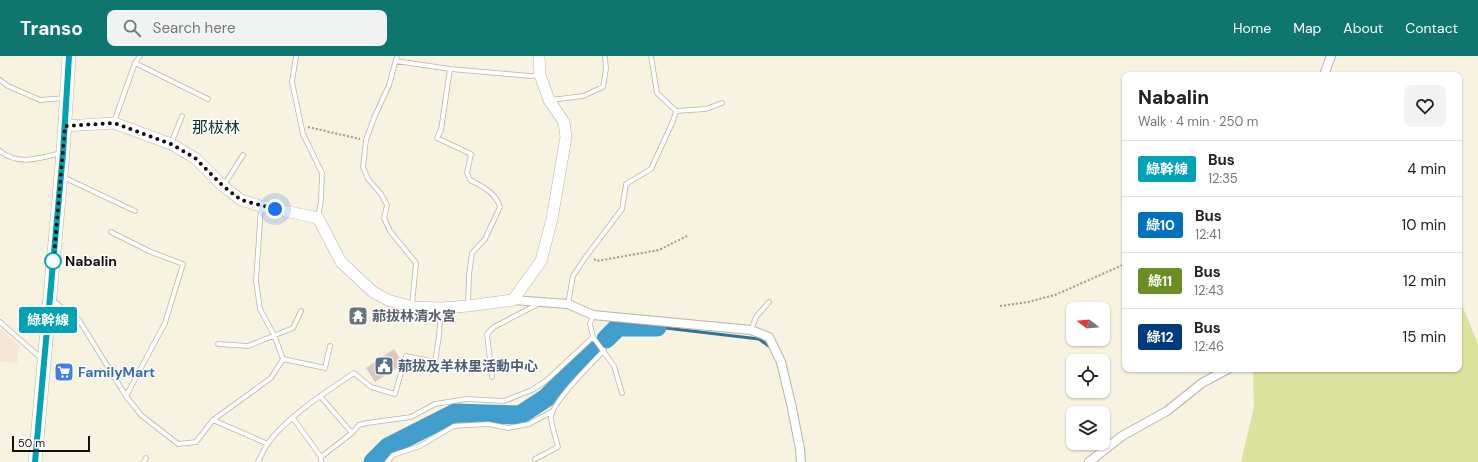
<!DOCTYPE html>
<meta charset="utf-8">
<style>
body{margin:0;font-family:"DM Sans","Noto Sans TC",sans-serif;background:#f2f2f2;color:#222;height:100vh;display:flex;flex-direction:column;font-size:15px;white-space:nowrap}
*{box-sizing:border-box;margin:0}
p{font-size:13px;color:#767676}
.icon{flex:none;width:22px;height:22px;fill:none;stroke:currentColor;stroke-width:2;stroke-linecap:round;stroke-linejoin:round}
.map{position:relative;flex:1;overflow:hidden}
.sheet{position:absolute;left:1122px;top:16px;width:340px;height:300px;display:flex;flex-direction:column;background:#fff;border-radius:8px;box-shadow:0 1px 3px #0004}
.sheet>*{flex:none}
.badge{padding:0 8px;border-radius:3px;font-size:14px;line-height:26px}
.needle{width:26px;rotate:286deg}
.fabs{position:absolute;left:1066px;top:246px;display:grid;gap:8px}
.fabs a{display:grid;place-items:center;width:44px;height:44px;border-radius:8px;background:#fff;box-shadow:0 1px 3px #0004;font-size:20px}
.scale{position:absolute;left:12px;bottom:10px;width:78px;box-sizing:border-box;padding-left:4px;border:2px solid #12100a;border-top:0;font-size:11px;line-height:14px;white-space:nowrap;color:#12100a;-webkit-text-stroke:3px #fff;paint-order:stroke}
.you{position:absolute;width:20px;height:20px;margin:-10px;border:3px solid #fff;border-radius:50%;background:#1a73e8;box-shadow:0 0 0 6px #1a73e833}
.map>.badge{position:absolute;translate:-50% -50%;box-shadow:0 0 0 2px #fff}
.round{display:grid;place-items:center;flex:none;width:42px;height:42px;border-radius:8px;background:#f2f2f2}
.headline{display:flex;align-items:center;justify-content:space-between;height:68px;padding:0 16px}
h1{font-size:19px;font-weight:800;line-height:30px}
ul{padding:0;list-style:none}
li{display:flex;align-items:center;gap:12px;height:56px;padding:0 16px;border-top:1px solid #e0e0e0}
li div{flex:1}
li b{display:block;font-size:15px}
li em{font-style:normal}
li .badge{min-width:44px;font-weight:700;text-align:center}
header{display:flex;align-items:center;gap:24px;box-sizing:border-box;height:56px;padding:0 20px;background:#0f766e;color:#fff}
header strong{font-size:19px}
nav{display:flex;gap:22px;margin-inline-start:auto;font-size:14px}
.search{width:280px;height:36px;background:#f2f2f2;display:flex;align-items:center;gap:10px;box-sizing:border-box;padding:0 14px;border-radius:8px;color:#767676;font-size:15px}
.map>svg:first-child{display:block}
.education{fill:#f6e5d3}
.green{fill:#dbe29d}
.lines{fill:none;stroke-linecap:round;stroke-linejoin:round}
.stream{stroke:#337392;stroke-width:3}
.river{stroke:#419ecc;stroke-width:19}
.building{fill:#dbc8c2}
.lane-casing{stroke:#b9b4a4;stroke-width:5.5}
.street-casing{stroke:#b9b4a4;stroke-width:10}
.secondary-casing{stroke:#b9b4a4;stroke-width:12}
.primary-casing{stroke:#b9b4a4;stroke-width:14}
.path{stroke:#9d988c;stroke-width:2;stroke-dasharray:2 2;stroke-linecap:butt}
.lane{stroke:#fff;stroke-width:4}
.street{stroke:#fff;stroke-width:8}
.secondary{stroke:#fff;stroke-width:11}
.primary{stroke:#fff;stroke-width:13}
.line-casing{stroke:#fff;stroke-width:9}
.line{stroke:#00a3b4;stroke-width:6}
.walk{stroke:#12100a;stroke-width:4;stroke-dasharray:0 7.2}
.stop-dot{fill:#fff;stroke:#00a3b4;stroke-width:2}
.labels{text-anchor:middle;stroke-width:3;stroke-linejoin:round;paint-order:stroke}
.stop-label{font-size:14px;font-weight:bold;fill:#12100a;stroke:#fff;text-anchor:start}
.worship-label{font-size:14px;font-weight:bold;fill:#5b616d;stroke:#fff;text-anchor:start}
.service-label{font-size:14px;font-weight:bold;fill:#4e5e75;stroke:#fff;text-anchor:start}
.shop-label{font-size:14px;font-weight:bold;fill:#366cbe;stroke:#fff;text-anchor:start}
.quarter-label{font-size:16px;fill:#11322d;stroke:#fff}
</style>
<header>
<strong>Transo</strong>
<div class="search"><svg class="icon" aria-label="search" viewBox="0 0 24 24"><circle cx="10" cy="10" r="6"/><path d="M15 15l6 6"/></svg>Search here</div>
<nav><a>Home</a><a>Map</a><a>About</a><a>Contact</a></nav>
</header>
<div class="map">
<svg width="1478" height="406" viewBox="0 0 1478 406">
<rect width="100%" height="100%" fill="#f8f2e1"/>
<path class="education" d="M0,272L19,290L17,307L0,305Z"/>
<path class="green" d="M1459,242L1478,288V406H1241L1254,351L1253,313H1459Z"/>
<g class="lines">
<path class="stream" d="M657,271L759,283L770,291"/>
<path class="river" d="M606,283L618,271H657
M373,406L388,391L455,357L520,359L546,342L593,295"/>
</g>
<path class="building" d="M394,293L401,305L400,310L375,326L366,312Z"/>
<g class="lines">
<defs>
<path id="lane" d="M296,0L292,26L303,78L322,117L321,144L318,162
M397,0L389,29L374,62L366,84L363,111L368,123L381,138L387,149L384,162L390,175L416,207L412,249
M396,5L450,13L531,20L539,19
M135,7L208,43
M450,13L441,74L437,82L471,98L467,117L470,124C482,130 496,137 500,151L485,183L472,197L469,219L468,250
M0,24L8,30L40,44L65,42
M551,44L583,40L603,31L606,13L605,0
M676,55L706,53L722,47
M114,66L135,7L140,0
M171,88L182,60
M0,95C18,110 40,102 61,97
M63,121L135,155
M224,129L243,99
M111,176L151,196L183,208L165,267L126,340
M52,244L79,264L126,340L141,359L178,388L196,386L213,364L271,322L283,303L274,279L260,253L256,225L261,151
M568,248L573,220L585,202L622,153L626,128L651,113L673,65L676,55L657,37L651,0
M593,259L590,268L593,281L614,310L622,337
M0,266L42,303
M751,274L756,261L769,246
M218,288L248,290L293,272L301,255
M283,303L325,312L330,290
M492,321L487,278L494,271L538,248
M320,340L352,377
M293,362L321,401
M213,364L268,388
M535,403L558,391C556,382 552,372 551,363C550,347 592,308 604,294
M144,406L146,402
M258,406C261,400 264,393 268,387C288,360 326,336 354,317L371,331L395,338L406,300L435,306L439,280L441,252
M321,406V401L352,377L359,369L367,367L411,361L435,348L467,343L504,345L532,334L547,324L593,281
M387,406L393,399L420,390L454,370L488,368L508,372L529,368L553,355"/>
<path id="street" d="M1324,19L1331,0
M513,244L568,248L593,259L751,274L769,281L781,306L792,352L800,393L801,406
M1089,406L1122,380L1167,355L1202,327L1228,313"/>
<path id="secondary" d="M65,70L114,67L171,88L195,102L223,130L241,144L261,150L318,162L341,206L373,236L388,244L412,251L441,252L468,250L513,244L541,205L552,163L566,81L564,66L549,44L540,19L539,0"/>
<path id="primary" d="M35,406L63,97L69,0"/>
</defs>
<use href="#lane" class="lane-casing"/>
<use href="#street" class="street-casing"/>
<use href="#secondary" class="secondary-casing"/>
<use href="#primary" class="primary-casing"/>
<path class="path" d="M308,71L360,83
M594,203L597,205L659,194L687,180
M1000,250L1028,246L1055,239L1125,208"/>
<use href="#lane" class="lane"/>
<use href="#street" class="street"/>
<use href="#secondary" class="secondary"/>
<use href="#primary" class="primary"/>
</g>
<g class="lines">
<defs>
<path id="line" d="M35,406L63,97L69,0"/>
</defs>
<use href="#line" class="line-casing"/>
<use href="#line" class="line"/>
<path class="walk" d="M53,205V212L65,70L114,67L171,88L195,102L223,130L241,144L275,153"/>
</g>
<defs>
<symbol id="temple-square" viewBox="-11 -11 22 22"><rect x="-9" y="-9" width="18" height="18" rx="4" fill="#6b7280" stroke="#fff"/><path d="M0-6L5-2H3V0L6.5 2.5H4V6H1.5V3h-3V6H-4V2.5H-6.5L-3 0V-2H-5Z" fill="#fff"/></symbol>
<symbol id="civic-square" viewBox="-11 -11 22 22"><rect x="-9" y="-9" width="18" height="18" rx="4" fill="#5c6f8a" stroke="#fff"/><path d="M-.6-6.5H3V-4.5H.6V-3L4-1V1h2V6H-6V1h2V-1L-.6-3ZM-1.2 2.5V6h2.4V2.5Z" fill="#fff"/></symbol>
<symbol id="supermarket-square" viewBox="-11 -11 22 22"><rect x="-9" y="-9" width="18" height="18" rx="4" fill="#3f7fe0" stroke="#fff"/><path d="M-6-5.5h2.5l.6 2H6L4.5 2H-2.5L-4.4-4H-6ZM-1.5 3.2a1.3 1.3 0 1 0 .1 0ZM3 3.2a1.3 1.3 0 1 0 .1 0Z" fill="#fff"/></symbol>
</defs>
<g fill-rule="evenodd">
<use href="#temple-square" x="347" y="249" width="22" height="22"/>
<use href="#civic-square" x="373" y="299" width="22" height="22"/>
<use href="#supermarket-square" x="53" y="305" width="22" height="22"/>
</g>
<circle class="stop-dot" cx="53" cy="205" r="8"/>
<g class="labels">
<g class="stop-label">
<text x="65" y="210">Nabalin</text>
</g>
<g class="worship-label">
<text x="372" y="265">𦰡拔林清水宮</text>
</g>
<g class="service-label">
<text x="398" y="315">𦰡拔及羊林里活動中心</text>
</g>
<g class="shop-label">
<text x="78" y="321">FamilyMart</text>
</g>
<g class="quarter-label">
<text x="216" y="77">那柭林</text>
</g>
</g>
</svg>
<div class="fabs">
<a><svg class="needle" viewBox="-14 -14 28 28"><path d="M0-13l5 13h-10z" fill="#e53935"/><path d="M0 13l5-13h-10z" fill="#767676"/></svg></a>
<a><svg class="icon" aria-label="locate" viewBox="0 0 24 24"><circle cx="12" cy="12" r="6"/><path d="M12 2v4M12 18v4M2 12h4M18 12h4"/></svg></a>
<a><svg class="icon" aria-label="layers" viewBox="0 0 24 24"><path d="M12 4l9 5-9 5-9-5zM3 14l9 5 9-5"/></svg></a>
</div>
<div class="scale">50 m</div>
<div class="you" style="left:275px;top:153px"></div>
<b class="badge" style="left:48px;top:264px;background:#00a3b4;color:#fff">綠幹線</b>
<section class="sheet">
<div class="headline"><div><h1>Nabalin</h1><p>Walk · 4 min · 250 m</p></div><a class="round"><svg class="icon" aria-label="heart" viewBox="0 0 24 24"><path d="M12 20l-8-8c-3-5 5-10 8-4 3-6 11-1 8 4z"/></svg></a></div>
<ul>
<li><span class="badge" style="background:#00a3b4;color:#fff">綠幹線</span><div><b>Bus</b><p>12:35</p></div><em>4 min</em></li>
<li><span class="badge" style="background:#0072bc;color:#fff">綠10</span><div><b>Bus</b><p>12:41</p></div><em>10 min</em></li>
<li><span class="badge" style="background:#6b8e23;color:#fff">綠11</span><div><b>Bus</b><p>12:43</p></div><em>12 min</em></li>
<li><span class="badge" style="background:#003b80;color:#fff">綠12</span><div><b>Bus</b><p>12:46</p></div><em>15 min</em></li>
</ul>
</section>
</div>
